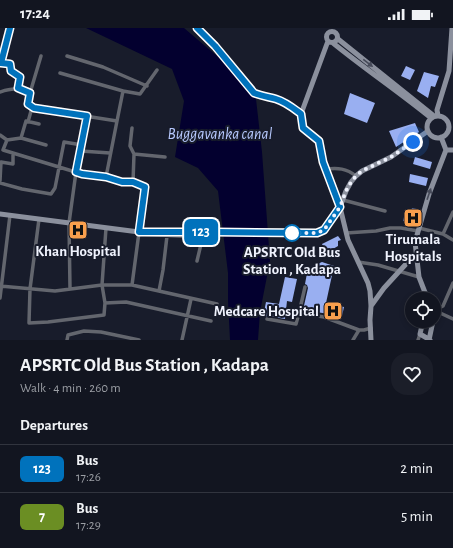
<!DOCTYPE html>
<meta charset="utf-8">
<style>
body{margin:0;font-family:"Alegreya Sans",sans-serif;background:#1b1e29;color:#f1f3f6;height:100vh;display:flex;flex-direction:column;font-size:15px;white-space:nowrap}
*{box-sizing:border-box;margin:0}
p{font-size:13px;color:#9c9fa5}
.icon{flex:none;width:22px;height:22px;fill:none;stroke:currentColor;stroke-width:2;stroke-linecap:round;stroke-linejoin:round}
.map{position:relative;height:312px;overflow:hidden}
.drawer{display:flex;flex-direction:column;background:#121520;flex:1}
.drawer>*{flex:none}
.badge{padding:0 8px;border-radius:6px;font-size:14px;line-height:26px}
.fabs{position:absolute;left:405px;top:264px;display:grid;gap:8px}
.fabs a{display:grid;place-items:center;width:36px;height:36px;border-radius:50%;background:#121520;box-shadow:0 2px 6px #0003,0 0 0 1px #31343e;font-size:20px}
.you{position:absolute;width:20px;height:20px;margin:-10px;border:3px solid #fff;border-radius:50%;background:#1a73e8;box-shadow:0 0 0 6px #1a73e833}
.map>.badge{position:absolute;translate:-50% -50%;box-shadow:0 0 0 2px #fff}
h2{padding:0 20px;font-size:15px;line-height:36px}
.round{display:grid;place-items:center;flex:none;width:42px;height:42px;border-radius:16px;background:#1b1e29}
.headline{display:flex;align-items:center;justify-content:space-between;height:68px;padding:0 20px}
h1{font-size:19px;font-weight:700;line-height:30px}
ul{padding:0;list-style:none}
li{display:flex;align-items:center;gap:12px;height:48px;padding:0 20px;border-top:1px solid #31343e}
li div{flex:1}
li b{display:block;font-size:15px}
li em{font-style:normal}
li .badge{min-width:44px;font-weight:700;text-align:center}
.status{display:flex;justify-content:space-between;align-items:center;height:28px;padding:0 20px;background:#121520;direction:ltr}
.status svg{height:11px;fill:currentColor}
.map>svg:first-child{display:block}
.water{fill:#03002f}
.building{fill:#99aff1}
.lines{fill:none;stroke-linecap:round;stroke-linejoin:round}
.street{stroke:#63666e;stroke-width:3.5}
.secondary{stroke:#8b909d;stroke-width:5}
.oneway{fill:#464a59}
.line-casing{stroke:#fff;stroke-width:9}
.line{stroke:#0072bc;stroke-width:6}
.walk{stroke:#f0f3fe;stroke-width:4;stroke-dasharray:0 7.2}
.stop-dot{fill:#fff;stroke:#0072bc;stroke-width:2}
.labels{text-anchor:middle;stroke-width:4;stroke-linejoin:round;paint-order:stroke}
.poi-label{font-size:15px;font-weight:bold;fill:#f0f3fe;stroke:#181c2b}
.stop-label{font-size:15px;font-weight:bold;fill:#f0f3fe;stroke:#181c2b}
.water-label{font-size:16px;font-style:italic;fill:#b7c9fe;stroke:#181c2b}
</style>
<div class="status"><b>17:24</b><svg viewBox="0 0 49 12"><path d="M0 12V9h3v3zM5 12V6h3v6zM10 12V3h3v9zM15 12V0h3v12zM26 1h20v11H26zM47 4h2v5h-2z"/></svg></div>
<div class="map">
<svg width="453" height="312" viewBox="0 0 453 312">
<rect width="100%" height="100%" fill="#181c2b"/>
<path class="water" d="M86,0H184L231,40L256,71L262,124L270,233L260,284L258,312H230L228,273V245L218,163L198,140L175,129L184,73L172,41Z"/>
<path class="building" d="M406,38L415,42L410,52L401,48Z
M424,44L439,48L435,59L431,58L428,70L417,63Z
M350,65L375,75L367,95L344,86Z
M415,95L419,104L396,119L389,103Z
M415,129L432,134L430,141L413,136Z
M410,146L428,150L426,158L409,154Z
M412,180L417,181L416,185H419L416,196L403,193L404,189H406L407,185L410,186Z
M72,199L85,201V207L72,206Z
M338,208L341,212L338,213V218L326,225L322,216Z
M322,234L334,238L326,275L344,279L342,288L303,282L308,260L307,257L305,256L308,240Z
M285,249L297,251L292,274L287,273L285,291L268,288L263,289L266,274L279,276Z"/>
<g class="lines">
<path class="street" d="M197,0L215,19L254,65C262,68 269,69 276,72C286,74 293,80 301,86
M67,28L103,39L147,58
M0,34L10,36L11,43L20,49L18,61
M1,35L10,0
M60,45L123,63
M0,64C13,60 17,60 30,65L29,76L34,80L117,93L123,63L140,66L157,42
M30,65L41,28
M28,94L31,83L34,80
M132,100L130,118L134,126L165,129
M0,107L7,112L21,110L26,93L39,96
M21,110L46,117
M7,112L3,122L82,146L106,149L122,154H133L145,159L132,257
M81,123L110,125
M326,141C338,140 346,140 356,148
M106,149L117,93
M0,153L1,134L13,136V125
M133,154L134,126
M0,155L22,161L51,166L55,160L64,114L82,117
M343,172L385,183
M39,191L30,261L29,295L48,294L104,287L105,275L102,257L106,200
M419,200L443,206L453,212
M346,205L376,203L390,200H401L418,203
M139,206L200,209L202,212L197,233
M443,206L453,184
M358,234L378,237L419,249
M0,258L55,263L102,257H132L217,276
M70,260L69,195L76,144L87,88
M159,263L163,242L167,208
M0,270L10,187
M105,275L126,274L211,293
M437,281L443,278L453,255
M438,284L453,291
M299,285L305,259
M267,291L296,296L299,285L324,289L359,302H364L371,300
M67,312L68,307L84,303L101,304L139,312
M182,312L191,271
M353,312L359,302
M418,312L420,306"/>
<path class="secondary" d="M326.5 9a5.5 5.5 0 1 1 11 0a5.5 5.5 0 1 1-11 0Z
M338,11L434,88
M333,15C365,41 399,64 431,90
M427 99a11 11 0 1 1 22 0a11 11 0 1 1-22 0Z
M438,88L437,82L449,43L452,0
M446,122H453
M0,186L139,204L317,205L324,202L340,179L323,134L319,113L303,100L301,86L328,13
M426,271V267L419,249L415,214L429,166L446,122L441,109
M371,278L384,260L416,225
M434,279L437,281L438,284L434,290
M423,293L420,306L430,312
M371,312L370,292L371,278L370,263L368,255L348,212L340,179L346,163L351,154L356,148L362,143L391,129L428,103
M429,312L433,293"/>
</g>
<defs><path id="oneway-solid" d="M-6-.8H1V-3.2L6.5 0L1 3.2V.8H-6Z"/></defs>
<g class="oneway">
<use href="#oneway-solid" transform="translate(368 35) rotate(38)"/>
<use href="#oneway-solid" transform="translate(429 166) rotate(-71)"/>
</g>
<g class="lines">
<defs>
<path id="line" d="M10,0L1,35L10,36L11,43L20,49L18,60L30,65L28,76L34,80L87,88L76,144L82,146L106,149L122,154H133L145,159L139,204H214L317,205L324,202L340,179L323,134L319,113L303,100L301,86C293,80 286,74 276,71C269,69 262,68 254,65L215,18L197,0"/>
</defs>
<use href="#line" class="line-casing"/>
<use href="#line" class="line"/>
<path class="walk" d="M292,205H317L324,202L340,179L346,163L351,154L356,148L362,143L391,129L413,114"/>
</g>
<defs>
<symbol id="hospital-square" viewBox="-11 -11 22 22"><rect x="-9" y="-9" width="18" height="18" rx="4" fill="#f99f4d" stroke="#181c2b"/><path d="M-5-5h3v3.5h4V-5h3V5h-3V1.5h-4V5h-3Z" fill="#111"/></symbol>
</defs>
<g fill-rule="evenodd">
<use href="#hospital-square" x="402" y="179" width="22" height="22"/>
<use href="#hospital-square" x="67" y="191" width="22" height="22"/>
<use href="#hospital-square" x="322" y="272" width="22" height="22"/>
</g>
<circle class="stop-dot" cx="292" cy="205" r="8"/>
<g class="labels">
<g class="poi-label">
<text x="413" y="216">Tirumala<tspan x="413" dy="17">Hospitals</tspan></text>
<text x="78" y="228">Khan Hospital</text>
<text x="319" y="288" text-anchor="end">Medcare Hospital</text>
</g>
<g class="stop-label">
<text x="292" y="229">APSRTC Old Bus<tspan x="292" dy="17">Station , Kadapa</tspan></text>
</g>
<g class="water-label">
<text x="220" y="111">Buggavanka canal</text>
</g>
</g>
</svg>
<div class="fabs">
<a><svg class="icon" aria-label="locate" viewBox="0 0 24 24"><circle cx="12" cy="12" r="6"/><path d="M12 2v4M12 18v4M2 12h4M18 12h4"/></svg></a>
</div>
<div class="you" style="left:413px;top:114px"></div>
<b class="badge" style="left:201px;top:204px;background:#0072bc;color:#fff">123</b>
</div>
<section class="drawer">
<div class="headline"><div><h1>APSRTC Old Bus Station , Kadapa</h1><p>Walk · 4 min · 260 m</p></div><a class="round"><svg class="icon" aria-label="heart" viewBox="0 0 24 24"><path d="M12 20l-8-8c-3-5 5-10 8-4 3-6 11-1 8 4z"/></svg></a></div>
<h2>Departures</h2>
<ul>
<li><span class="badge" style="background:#0072bc;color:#fff">123</span><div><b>Bus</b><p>17:26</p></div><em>2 min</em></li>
<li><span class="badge" style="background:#6b8e23;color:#fff">7</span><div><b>Bus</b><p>17:29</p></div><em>5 min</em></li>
</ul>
</section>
